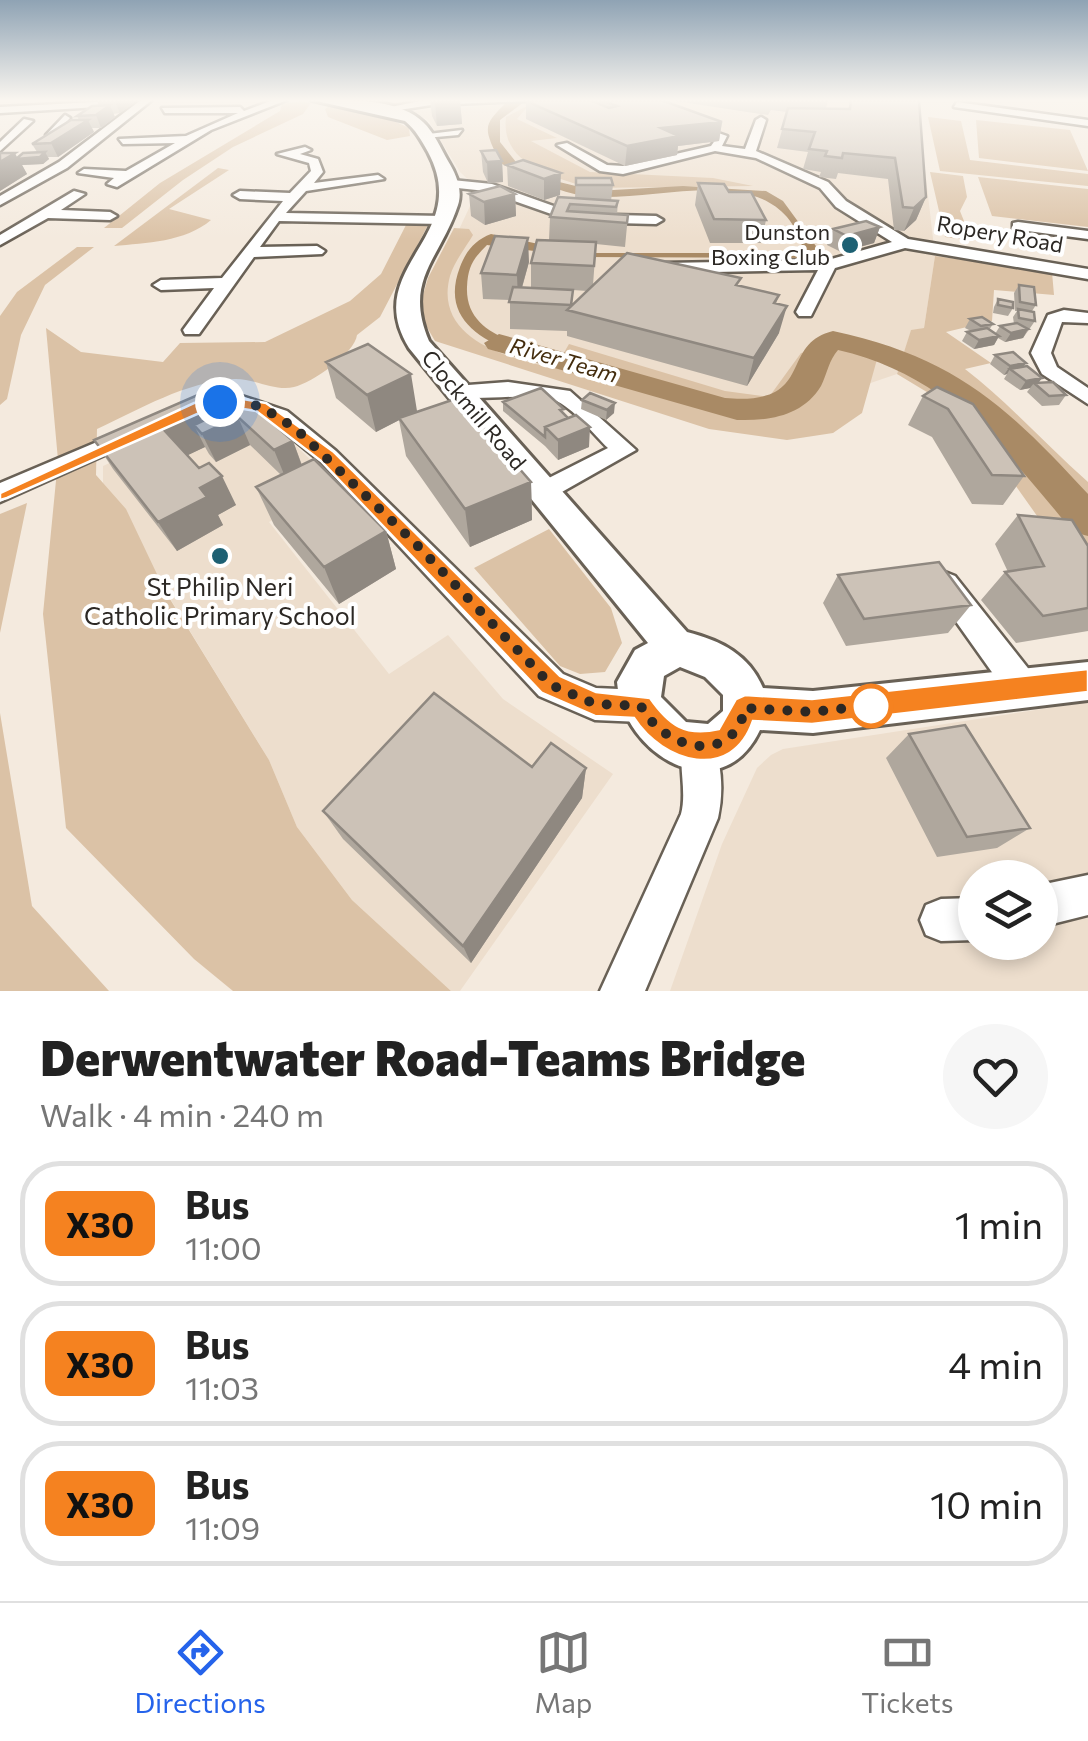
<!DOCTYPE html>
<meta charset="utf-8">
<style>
body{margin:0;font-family:Commissioner,sans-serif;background:#f6f6f6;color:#222;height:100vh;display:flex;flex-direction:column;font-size:38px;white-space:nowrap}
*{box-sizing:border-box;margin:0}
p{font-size:32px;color:#767676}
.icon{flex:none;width:55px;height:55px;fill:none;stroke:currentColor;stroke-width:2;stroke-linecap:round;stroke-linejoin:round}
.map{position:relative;height:991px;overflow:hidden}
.sheet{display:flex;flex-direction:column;background:#fff;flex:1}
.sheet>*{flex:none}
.badge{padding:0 20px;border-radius:15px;font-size:35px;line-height:65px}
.tools{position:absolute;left:958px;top:860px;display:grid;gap:20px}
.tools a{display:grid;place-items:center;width:100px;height:100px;border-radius:50%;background:#fff;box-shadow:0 5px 15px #0003;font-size:50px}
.you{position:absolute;width:50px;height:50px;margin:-25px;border:8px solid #fff;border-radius:50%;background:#1a73e8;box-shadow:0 0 0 15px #1a73e833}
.map>.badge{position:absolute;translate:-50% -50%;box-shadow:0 0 0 5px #fff}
.round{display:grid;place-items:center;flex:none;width:105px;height:105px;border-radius:52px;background:#f6f6f6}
.head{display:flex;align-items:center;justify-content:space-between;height:170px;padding:0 40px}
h1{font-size:48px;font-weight:800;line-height:75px}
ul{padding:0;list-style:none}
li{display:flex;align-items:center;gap:30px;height:125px;margin:0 20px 15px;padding:0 20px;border:5px solid #e0e0e0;border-radius:40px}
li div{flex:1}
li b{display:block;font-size:38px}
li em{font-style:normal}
li .badge{min-width:110px;font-weight:700;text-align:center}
.tab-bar{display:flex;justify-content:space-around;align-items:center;height:140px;border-top:2px solid #e0e0e0;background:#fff;font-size:28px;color:#767676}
.tab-bar a{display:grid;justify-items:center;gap:5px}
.tab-bar .selected{color:#2563eb}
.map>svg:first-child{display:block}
.built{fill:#eddecd;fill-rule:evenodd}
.green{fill:#dbc2a6}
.water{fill:#a98a65}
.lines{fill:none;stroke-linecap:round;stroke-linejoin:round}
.river{fill:#a98a65;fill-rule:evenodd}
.minor-casing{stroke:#696156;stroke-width:5}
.major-casing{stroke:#696156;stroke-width:6}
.minor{fill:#fff;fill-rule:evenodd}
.major{fill:#fff;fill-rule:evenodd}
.wall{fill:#afa79d;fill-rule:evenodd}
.shaded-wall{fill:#8f8880}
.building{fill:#ccc2b7;stroke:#8f8880;stroke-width:2.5}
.line{fill:#f58220;stroke:#fff;stroke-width:2.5}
.walk{stroke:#2c2824;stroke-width:10;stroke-dasharray:0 18}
.poi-dot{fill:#1d6073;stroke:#fff;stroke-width:4}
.stop-dot{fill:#fff;stroke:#f58220;stroke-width:5}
.labels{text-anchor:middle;stroke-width:8;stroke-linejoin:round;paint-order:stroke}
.far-poi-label{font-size:22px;fill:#2c2824;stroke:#fff;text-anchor:end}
.far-street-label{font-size:22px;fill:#2c2824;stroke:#fff}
.far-water-label{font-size:22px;font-style:italic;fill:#432c0d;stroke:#fff}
.poi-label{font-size:25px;fill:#2c2824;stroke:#fff}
</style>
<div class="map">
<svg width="1088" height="991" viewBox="0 0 1088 991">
<rect width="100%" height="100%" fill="#f4eade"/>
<path class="built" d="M582,100H917L935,256L924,328L911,331L897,374L771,417L474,351L433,285L478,189L460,172L428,120L409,111Z
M216,414L275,426L338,486L269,522L389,674L448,635L503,699L613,774L460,991H451L352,900L297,827L269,760L103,489V466Z
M1088,702V991H670L722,844L757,768L771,755L783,749ZM975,878H1040V942H975Z"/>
<path class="green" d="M301,101L311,103L303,114L233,147L183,180L122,228H104L160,183L280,111L282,104Z
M529,105L517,119L557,138L531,141L590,172L713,178L753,186L589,188C553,177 500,164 506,117Z
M329,106L375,112L409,128L410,136L387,140L328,117L325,109Z
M928,117L961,121L970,160L1088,174V186L940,171Z
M976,120L1070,130L1088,171L979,158Z
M218,168L229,170L169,209L211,220C185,242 146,243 114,246Z
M930,172L963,176L967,197L960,211L972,241L945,237Z
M978,177L1088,189V227L992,216Z
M406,225H428L380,317L357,335C355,353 312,383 294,387C276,392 253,378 234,379C185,382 140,409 97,429L96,475L126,509L165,591L269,760L297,827L352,900L451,991H233L194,959L66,828L43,614L58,460L46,328L81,352L163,362L180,343L265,342L350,301L381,274Z
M454,228L469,229L473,235C466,247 454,262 450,276C433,339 509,359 555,368L569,344L725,391L769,397L801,353L839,345H881L862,413L833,433L787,440L709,429L435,341L418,312L428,278Z
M77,247H94L45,285L21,335L7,399L0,405V316L17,292Z
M935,256L1052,272L1054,295L994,290L992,321L946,332L991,363L965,369C1009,403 1046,445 1088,482V588L977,431L955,409L897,374L911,330L924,328Z
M27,503L0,633V514Z
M549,529L611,608L622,643L605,672L580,674L560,666L474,568Z
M0,713L32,906L109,991H0Z"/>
<path class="water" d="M508,101L524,102L500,120V142L516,162L547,179L596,191L683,186L766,191L783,201L821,253L806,258L583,257L487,245C473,259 468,266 467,287C465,334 517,343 554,355L547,363C501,349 436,329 460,267C466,251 475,240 491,234L581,253H794L803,249C778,154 654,205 585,196C557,192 526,176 500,163C484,127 481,127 508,101Z"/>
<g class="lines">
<path class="river" d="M833,331C954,357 1006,405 1088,494V536L1073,532C1007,451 945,374 838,350C829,360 827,374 821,386C803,416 769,421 737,420L488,349L484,343L499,334L725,398C818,406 777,345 833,331Z"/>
<defs>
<path id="minor" d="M133,100L130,105L0,113V107Z
M141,100H152L67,168L0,205V196L59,162Z
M273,100H287L211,130L117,187L107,184L114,178L78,173L84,169L126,171L175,143L123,144L119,139L186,136L238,113H165L162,108L240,107L244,111Z
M425,100H547L431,105L386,112L381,109Z
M957,102L1088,120V126L954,107Z
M65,115L70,118L58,131L69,133V137L46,135Z
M761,117L766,120L756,151L828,182L846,201L908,239L1088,269V279L905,248L835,268L811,316H799L796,312L818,270L664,273L656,268L664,263L828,260L892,242L836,207L820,188L756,158L715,151L623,174L600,171L557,145L567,143L607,165L623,166L711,146L716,139L686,128L690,123L727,136L722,146L745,149L756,120Z
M24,119L33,121L0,151V142Z
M462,130L458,135L425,138L420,135Z
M305,147L311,150L300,154L318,159L323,172L314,183L378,175L384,179L306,191L286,213L443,216L450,220L443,224L279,221L260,247L317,246L325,251L322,254L254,257L199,334H185L183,330L214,288L161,290L153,285L161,280L222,278L283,201L240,199L233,195L240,191L290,193L311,171L309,163L277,154Z
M452,180L492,184L576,214L656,216L663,220L656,224L574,222L486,191L448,187Z
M74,191L85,194L61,210L110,212L117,216L110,220L48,218L0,245V235Z
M1018,222L1088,231V239L1013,229V223Z
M1064,310L1088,313V323L1062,322L1051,353L1057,367L1088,388V404L1042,374L1031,353L1048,315Z
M508,382L570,391L636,450L553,497H535L532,491L535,485L608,448C594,435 573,407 554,400C527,390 461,406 445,392L455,386Z
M242,396L287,411L336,451L563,674L596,688L641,690L653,695L658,706L653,717L641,722L595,720L539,696L320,461L271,421L240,409L190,417L179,410L190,403Z
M130,428L138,430L141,435L138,440L0,502V483Z
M945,572L955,576L1035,677L1039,688L1035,699L1023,703L1011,699L935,592L931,584L935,576Z
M698,730L710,735C722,762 724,790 718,818L645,991H600L681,814C688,788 675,759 686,735Z
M1088,875V915L1040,927V885Z
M975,898V940L941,941L926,935L920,920L926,905L941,899Z"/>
<path id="major" d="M312,100C346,100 397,97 423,122C434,132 441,149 448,161C456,174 463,190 458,205C440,260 403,279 429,341L687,632C722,641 749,655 763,688L813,691L1088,662V700L813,733L760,730C721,812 623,756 617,682L635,650L648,643L409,348C359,267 474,237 428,152C421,140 416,130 405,121ZM680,667L705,677L723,695V711L708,724L686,722L661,697L664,676Z"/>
</defs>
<use href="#minor" class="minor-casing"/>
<use href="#major" class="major-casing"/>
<use href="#minor" class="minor"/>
<use href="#major" class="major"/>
</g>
<path class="wall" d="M100,100H133L134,103L120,113L113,114L115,117L101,128H92L94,132L58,157H48L49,159L43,164L22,165L27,174L0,191V153L18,158L37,152L32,144L79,120L77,116L99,105L97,102Z
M430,100H460L462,124L437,126L432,116Z
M531,100H661L722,122L719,141L678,146L677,155L625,166L526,119V101Z
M675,100H828L826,109H848L851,100L926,197L916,220L904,231L894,230L888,179L838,173L836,179L819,177L821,172L803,169L808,152L777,148L787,112L771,110L768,115L675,101Z
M481,151L502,161L503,182L488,183L483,172Z
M523,160L560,195L544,200L508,186L507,165Z
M576,178L613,185L611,201H618L617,215H628L625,247L596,244L593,285L739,286L779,295L776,304L779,333L747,386L567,336V331L510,329V300L483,299L481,273L529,262L522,288H531V263L549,240L550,217L575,198ZM573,290L587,291L572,305Z
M698,183L729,192L766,220L761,243H710L695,205Z
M469,194H515L516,216L485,225L471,216Z
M880,227L874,243L841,252L827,245L833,229Z
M1019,285L1036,305L1032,311L1035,321L1023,338L1005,342L998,338L994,345L974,349L962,341L967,332L971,331L965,328L970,319L993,324L989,330L995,334L1000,326L1014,324L1013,317L1017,311H1015L1014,293Z
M998,299L1013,308L1008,316L993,313L994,307Z
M995,355L1024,367L1042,378L1038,383L1066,395L1059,405L1042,406L1027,392L1030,388L1020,390L1004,379L1007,374L1004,375L990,364Z
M326,362L417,411L531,482L532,520L470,547L406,456L399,420L376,432L336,398Z
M923,396L973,404L1024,476L1003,505L972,504L932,437L908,425Z
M582,400L614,413L606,420L581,409Z
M503,402L564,413L589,447L558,460L545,446L503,411Z
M227,410L293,441L302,465L386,531L396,569L339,604L274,525L256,487L281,475L250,445L216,462L209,454L205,447L187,455L236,505L218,515L223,525L177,551L113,469L94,440Z
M1018,515L1088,546V631L1016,643L981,600L1005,572H1008L995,544Z
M838,575L971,605L948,633L846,646L823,603Z
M909,734L1030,828L997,848L937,857L886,758Z
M532,767L586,768L582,798L471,963L343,839L323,811Z"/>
<path class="shaded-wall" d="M117,100H133L134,103L120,113L115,102Z
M460,100L462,124L437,126L435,102Z
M110,105L115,117L101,128L96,115Z
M88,120L94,132L58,157L51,143Z
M722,122L719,141L678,146L677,155L625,166L627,146L661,128Z
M45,152L49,159L43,164L22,165L27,174L0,191V162L15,153L18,159Z
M502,161L503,182L488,183L487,162Z
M561,173L560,195L544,200V179Z
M515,194L516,216L485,225L484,202Z
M926,197L916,220L904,231L914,208Z
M880,227L874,243L841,252L847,236Z
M528,238L529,262L518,301L517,275Z
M787,306L779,333L747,386L754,358Z
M1028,329L1023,338L1005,342L1011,333Z
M999,336L994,345L974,349L979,340Z
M1026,363L1020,372L1010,369L1007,374L1004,375L1010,366Z
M411,374L417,411L376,432L367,395Z
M1042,378L1036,386L1034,383L1030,388L1020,390L1026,381Z
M615,403L614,413L606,420L607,410Z
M199,415L207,431L238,417L250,445L216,462L202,434L194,425L205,447L180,459L164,430Z
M590,427L589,447L558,460V440Z
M293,441L303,469L286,479L274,450Z
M222,476L236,505L218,515L223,525L177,551L158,522L200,488Z
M531,482L532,520L470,547L465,509Z
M386,531L396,569L339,604L324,567Z
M586,768L582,798L471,963L463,946Z"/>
<path class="building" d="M531,100H590L609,108L617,106L601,100H661L722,122L661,128L679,136L627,146L526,101Z
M851,100H919L926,197L914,208L903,207L895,158L843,153L842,158L825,156L827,151L809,149L815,132L782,129L788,108L850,109Z
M110,105L96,115L77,116L92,106Z
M71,120H88L51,143L32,144Z
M496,150L502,161L487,162L481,151Z
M45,152L40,157L16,159L23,153Z
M0,153H15L0,162Z
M523,160L561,173L544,179L507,165Z
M576,178H611L613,185H576Z
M698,183L724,184L729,192H751L766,220L714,219Z
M500,186L515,194L484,202L469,194Z
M558,197L618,201L616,207L570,204L567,211L628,215L627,223L550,217Z
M866,221L880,227L847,236L833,229Z
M495,236L528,238L517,275L481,273Z
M537,240L596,242L594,266L531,263Z
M627,253L741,278L736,285L779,295L774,303L787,306L754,358L567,310Z
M1019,285L1034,287L1036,305L1020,302Z
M513,287L573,290L571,305L509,302Z
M998,299L1013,302V308L998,305Z
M1018,309L1034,312L1035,321L1019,318Z
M982,317L993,324L981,326L970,319Z
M1017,323L1028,329L1011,333L1000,326Z
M987,328L999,336L979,340L967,332Z
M368,344L411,374L367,395L326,362Z
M1013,352L1026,363L1010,366L995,355Z
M1027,366L1042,378L1026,381L1010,369Z
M1053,382L1066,395L1049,396L1034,383Z
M937,387L973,404L1024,476L992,475L948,409L923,396Z
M541,388L564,409L560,410L568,418L545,427V437L503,402Z
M207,391L227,410L247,401L293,441L274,450L238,417L202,434L194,425L205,420L199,415L164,430L199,468L209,463L222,476L200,488L207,497L158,522L94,440Z
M590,393L615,403L607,410L582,400Z
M458,398L531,482L465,509L399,418Z
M576,415L590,427L558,440L545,427Z
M314,459L386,531L324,567L256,487Z
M1018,515L1072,520L1088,546V608L1043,616L1005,572L1044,566Z
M939,562L971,605L864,619L838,575Z
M434,693L532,767L551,743L586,768L463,946L323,811Z
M965,725L1030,828L967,837L909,734Z"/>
<linearGradient id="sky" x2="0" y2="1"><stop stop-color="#8fa3b4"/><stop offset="0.42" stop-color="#faf6f0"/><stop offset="1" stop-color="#faf6f0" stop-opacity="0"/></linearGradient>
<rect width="1088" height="239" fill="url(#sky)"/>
<path class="line" d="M231,397L266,403L334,452L560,676L596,692L650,698C669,725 685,737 719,729L736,699L745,695L812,699L1088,669V692L812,724L753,721C732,783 663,763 634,718L595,716L542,693L321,461L256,411L231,407L204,411L7,498L0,500V493L194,403Z"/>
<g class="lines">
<path class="walk" d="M220,402L260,406L295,428L414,542L551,685L595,704L641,706C663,749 733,768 745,708L812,712L883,704L871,706"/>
</g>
<g class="poi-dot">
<circle cx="850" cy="245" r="10"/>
<circle cx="220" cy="556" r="10"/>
</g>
<circle class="stop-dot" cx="871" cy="706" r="20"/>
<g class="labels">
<g class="far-poi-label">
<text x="830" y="240">Dunston<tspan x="830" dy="25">Boxing Club</tspan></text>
</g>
<g class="far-street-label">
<text transform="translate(1000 234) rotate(10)" y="8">Ropery Road</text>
<text transform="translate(474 410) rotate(50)" y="8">Clockmill Road</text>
</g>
<g class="far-water-label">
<text transform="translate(564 360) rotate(16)" y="8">River Team</text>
</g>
<g class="poi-label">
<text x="220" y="596">St Philip Neri<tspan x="220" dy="29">Catholic Primary School</tspan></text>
</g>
</g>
</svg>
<div class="tools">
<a><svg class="icon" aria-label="layers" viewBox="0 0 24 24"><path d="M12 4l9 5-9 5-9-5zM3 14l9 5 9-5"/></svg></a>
</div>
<div class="you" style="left:220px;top:402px"></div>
</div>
<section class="sheet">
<div class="head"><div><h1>Derwentwater Road-Teams Bridge</h1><p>Walk · 4 min · 240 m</p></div><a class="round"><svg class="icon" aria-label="heart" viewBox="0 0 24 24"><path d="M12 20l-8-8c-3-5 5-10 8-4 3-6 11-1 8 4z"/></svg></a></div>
<ul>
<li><span class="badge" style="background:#f58220;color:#111">X30</span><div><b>Bus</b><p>11:00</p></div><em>1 min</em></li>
<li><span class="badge" style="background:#f58220;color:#111">X30</span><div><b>Bus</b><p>11:03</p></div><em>4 min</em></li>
<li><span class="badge" style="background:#f58220;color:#111">X30</span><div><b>Bus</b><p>11:09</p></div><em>10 min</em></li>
</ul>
</section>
<nav class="tab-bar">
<a class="selected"><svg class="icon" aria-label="directions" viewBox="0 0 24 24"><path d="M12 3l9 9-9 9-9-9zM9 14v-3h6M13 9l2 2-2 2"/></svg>Directions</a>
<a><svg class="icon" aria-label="map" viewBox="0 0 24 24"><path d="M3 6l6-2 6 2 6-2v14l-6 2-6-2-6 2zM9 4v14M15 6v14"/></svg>Map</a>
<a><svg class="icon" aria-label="tickets" viewBox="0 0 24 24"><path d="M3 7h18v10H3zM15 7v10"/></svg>Tickets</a>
</nav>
